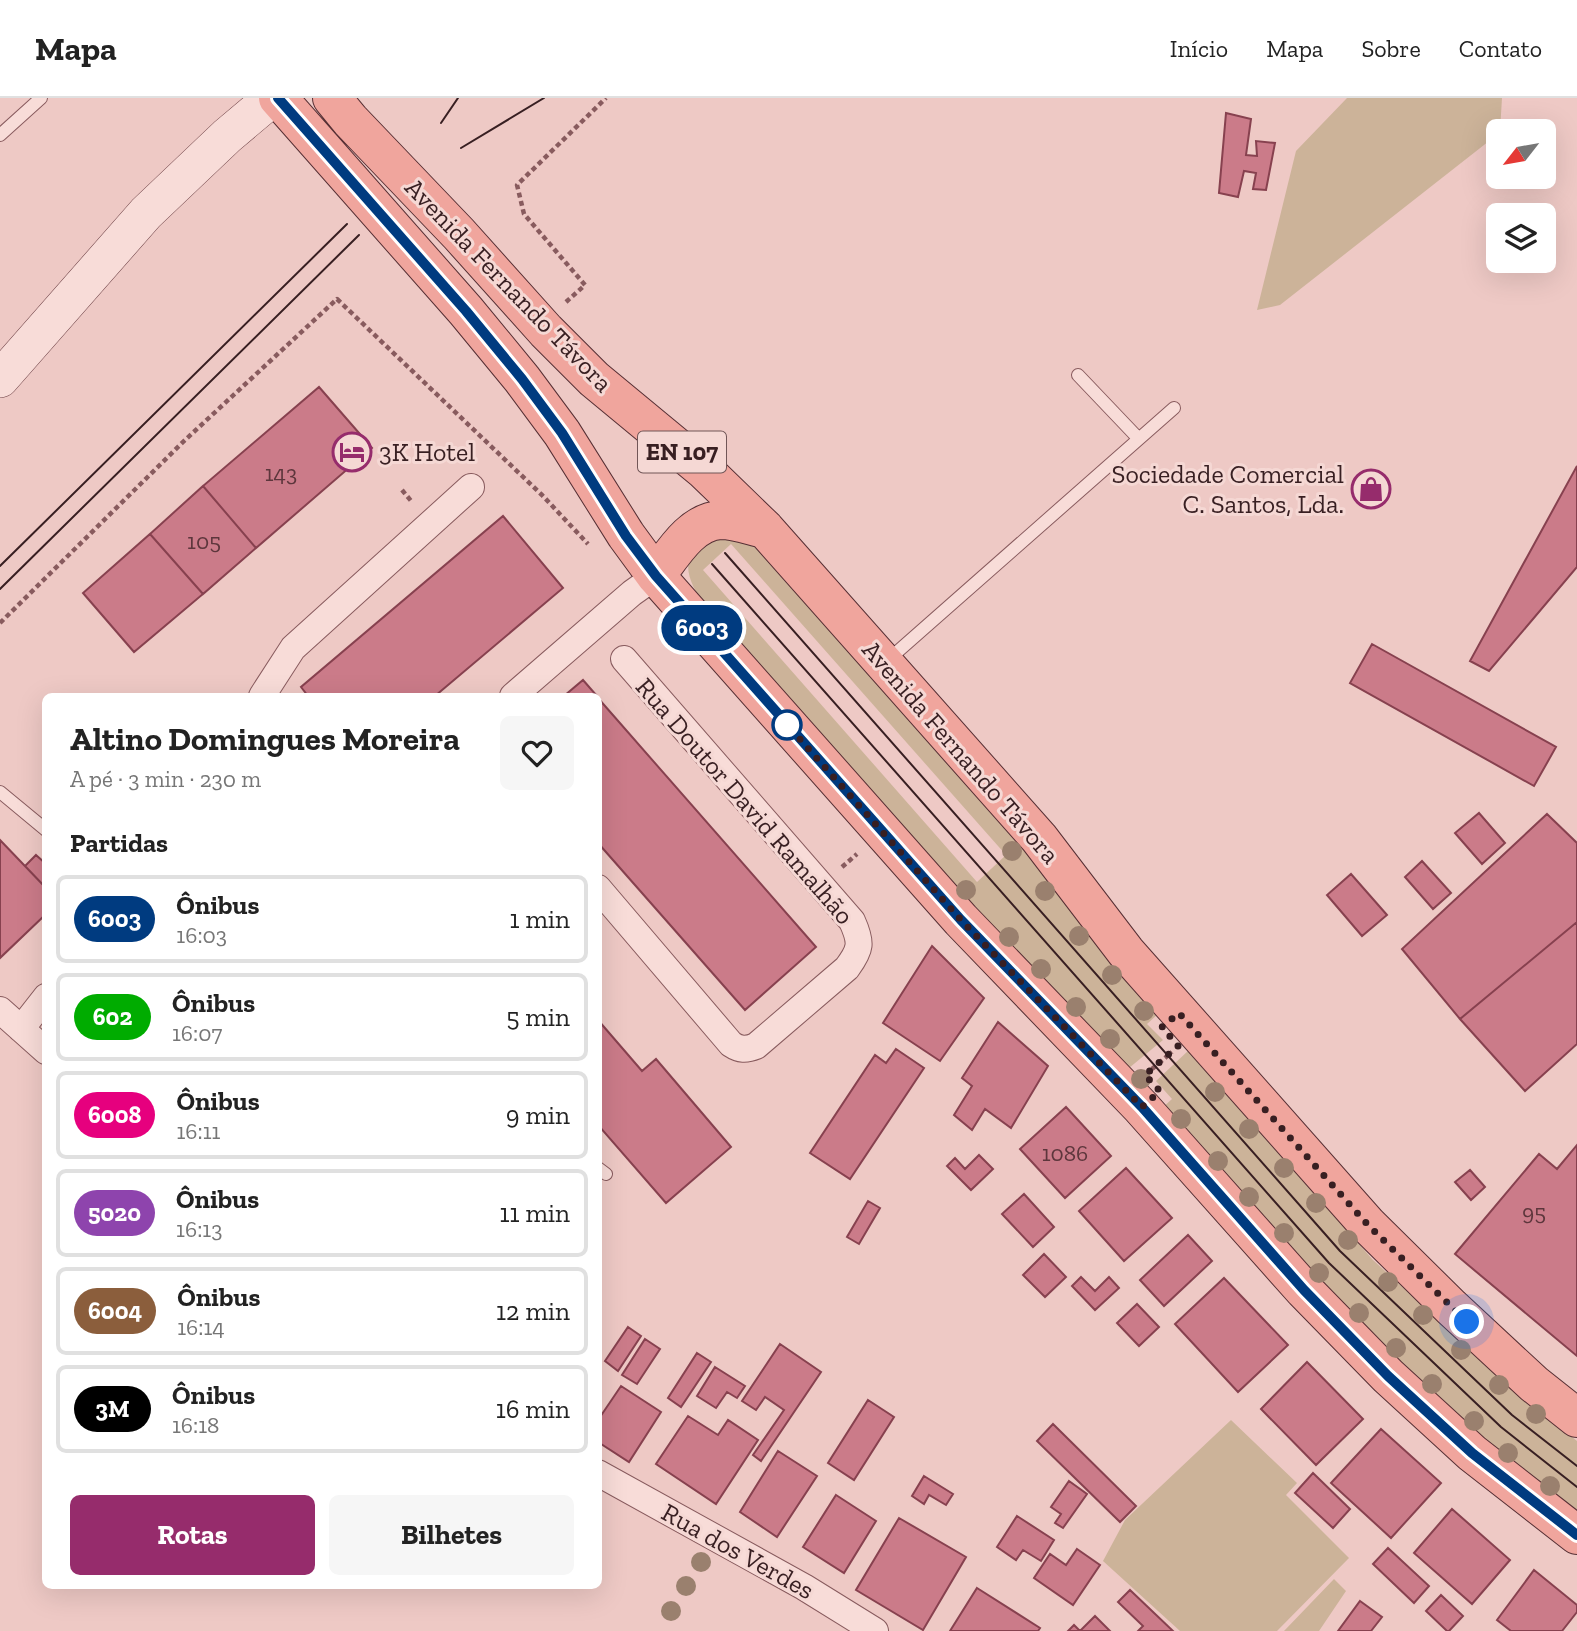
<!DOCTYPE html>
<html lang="pt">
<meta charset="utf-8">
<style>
body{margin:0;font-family:"Zilla Slab",serif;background:#f6f6f6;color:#222;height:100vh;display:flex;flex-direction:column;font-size:26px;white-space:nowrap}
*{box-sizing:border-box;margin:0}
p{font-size:23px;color:#767676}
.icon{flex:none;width:38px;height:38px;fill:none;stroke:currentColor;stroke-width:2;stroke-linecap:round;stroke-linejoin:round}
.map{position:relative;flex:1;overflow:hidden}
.side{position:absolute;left:42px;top:595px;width:560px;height:896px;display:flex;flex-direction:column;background:#fff;border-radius:10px;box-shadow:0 7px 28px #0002}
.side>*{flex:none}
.badge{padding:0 14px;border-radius:23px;font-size:24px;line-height:46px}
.needle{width:46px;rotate:239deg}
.tools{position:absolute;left:1486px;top:21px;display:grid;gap:14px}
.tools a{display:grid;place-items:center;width:70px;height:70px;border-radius:10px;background:#fff;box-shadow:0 7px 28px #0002;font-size:35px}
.you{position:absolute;width:35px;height:35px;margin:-18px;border:5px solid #fff;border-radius:50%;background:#1a73e8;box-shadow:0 0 0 10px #1a73e833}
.map>.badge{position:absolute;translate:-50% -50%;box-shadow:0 0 0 4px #fff}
h2{padding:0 28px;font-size:26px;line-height:63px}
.round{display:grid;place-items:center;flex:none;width:74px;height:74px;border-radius:10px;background:#f6f6f6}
.overview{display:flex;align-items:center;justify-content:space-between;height:119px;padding:0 28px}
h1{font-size:33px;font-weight:800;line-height:52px}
.cta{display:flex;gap:14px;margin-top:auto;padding:14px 28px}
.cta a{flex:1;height:80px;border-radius:10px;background:#962c6c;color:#fff;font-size:28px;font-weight:800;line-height:80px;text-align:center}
.cta a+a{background:#f6f6f6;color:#222}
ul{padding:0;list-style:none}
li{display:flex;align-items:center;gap:21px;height:88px;margin:0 14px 10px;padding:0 14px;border:4px solid #e0e0e0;border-radius:10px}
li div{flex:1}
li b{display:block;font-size:26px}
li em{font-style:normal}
li .badge{min-width:77px;font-weight:700;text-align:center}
header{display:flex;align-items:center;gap:42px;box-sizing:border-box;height:98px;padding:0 35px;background:#fff;border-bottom:2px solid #e0e0e0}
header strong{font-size:33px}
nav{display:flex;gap:38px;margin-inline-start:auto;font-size:24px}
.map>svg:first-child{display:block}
.green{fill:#ccb399;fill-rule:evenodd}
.building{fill:#cb7b89;stroke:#87414f;stroke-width:2}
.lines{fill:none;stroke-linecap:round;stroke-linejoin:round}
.service-casing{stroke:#885b5e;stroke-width:14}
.minor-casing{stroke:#885b5e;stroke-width:28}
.secondary-casing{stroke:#6a3e42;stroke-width:38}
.primary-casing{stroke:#562f34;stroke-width:40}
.path{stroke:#885b5e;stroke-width:4.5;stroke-dasharray:5 3.5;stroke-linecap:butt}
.service{stroke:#f8dcd8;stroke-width:12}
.minor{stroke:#f8dcd8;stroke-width:26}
.secondary{stroke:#f8dcd8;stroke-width:37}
.primary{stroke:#f0a59d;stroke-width:38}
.tram{stroke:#381f22;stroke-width:2}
.tree{fill:#9a806e}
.line-casing{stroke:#fff;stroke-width:16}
.line{stroke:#003b80;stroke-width:10}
.walk{stroke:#381f22;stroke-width:7;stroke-dasharray:0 12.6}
.stop-dot{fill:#fff;stroke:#003b80;stroke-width:3.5}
.labels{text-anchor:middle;stroke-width:6;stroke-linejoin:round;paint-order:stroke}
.number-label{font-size:23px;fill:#5d363c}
.shield{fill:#f5d8d4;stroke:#715657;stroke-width:2}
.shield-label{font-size:24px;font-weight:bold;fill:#381f22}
.street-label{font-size:26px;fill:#381f22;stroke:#f5d8d4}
.poi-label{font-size:26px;fill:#381f22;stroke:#f5d8d4;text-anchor:start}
</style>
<header>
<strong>Mapa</strong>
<nav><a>Início</a><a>Mapa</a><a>Sobre</a><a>Contato</a></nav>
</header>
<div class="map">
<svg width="1577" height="1533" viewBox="0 0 1577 1533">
<rect width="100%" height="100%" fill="#eec9c5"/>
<path class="green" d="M1347,0H1502L1500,33H1498V36L1280,207L1257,212L1296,53Z
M745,437L1021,746L1158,916L1147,926L1163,942L1129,970L976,816L703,506C694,491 681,470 693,454C697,448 704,443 709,438ZM731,446L1006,757L977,784L703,472Z
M1189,952L1373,1162L1531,1306L1577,1343V1418L1487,1346L1368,1233L1161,1011L1172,1001L1156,983Z
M1231,1322L1297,1385L1286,1397L1349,1460L1277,1533H1180L1103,1463L1125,1422Z
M1334,1481L1346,1493L1319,1533H1284Z"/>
<path class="building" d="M1226,15L1251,21L1246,57L1257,58L1256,43L1275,45L1266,92L1253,91L1256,75L1244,73L1238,99L1219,95Z
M319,289L372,350L256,450L203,388Z
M1577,368V469L1489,573L1470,563Z
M203,388L256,450L203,496L150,436Z
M503,418L563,490L435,598H308L301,589Z
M150,436L203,496L134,554L83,495Z
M1372,546L1556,649L1534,688L1350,585Z
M583,582L597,598H564Z
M598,600L816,849L745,912L598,745Z
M1479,715L1505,745L1482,766L1455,735Z
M1547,716L1577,745V824L1460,921L1402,851Z
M0,742L46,790V816L0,860Z
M36,757L46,766V790L25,768Z
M1422,763L1451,795L1433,811L1405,779Z
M1351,776L1387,817L1362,838L1327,797Z
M1577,824V946L1525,993L1460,921Z
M932,848L984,900L940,963L883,925Z
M598,922L642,973L656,961L731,1049L666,1105L598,1027Z
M998,924L1048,968L1011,1030L985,1011L972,1032L954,1017L972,988L962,980Z
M896,951L924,970L850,1081L810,1055L875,957L886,965Z
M1066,1009L1111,1058L1065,1100L1020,1051Z
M1577,1047V1258L1455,1156L1539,1056L1557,1071Z
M979,1057L993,1071L971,1092L947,1068L955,1060L965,1071Z
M1126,1070L1172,1120L1124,1163L1079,1113Z
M1470,1072L1485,1089L1471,1102L1455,1084Z
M1024,1096L1054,1129L1033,1149L1002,1116Z
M868,1103L880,1110L859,1146L847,1139Z
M1188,1137L1212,1163L1164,1208L1140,1182Z
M1044,1156L1066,1179L1045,1199L1023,1177Z
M1081,1179L1095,1193L1109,1179L1119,1190L1095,1212L1072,1188Z
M1224,1180L1288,1247L1238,1294L1175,1226Z
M1137,1206L1159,1229L1139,1248L1117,1225Z
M628,1229L641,1238L618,1273L605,1263Z
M645,1241L660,1251L637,1286L622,1277Z
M780,1246L821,1274L761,1363L753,1357L784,1312L765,1299L756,1312L742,1303Z
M697,1255L711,1264L681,1309L668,1300Z
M1307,1264L1363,1321L1316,1367L1261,1311Z
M715,1269L745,1288L737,1300L727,1294L716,1310L697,1298Z
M621,1288L661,1314L629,1364L598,1344V1322Z
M868,1302L894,1319L854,1382L828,1365Z
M688,1318L718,1337L728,1322L758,1342L716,1406L656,1366Z
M1053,1326L1136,1408L1120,1424L1037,1343Z
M1381,1331L1441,1385L1391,1440L1331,1385Z
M778,1353L817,1378L777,1439L740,1414Z
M1313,1375L1350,1411L1333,1430L1295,1395Z
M924,1378L953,1396L946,1407L929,1397L924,1406L912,1398Z
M1069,1383L1087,1396L1063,1430L1055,1425L1061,1416L1051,1409Z
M836,1397L876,1423L844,1475L803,1449Z
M1452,1411L1510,1462L1472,1506L1414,1455Z
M1017,1418L1054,1442L1041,1463L1023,1452L1016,1462L997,1449Z
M899,1420L966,1459L923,1532L856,1492Z
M1388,1450L1429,1488L1414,1505L1373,1466Z
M1077,1451L1100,1467L1073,1507L1034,1480L1050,1456L1066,1467Z
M1534,1472L1577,1507V1514L1562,1533H1511L1497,1522Z
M977,1490L1040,1530L1038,1533H950Z
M1130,1492L1173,1533H1138L1143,1528L1118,1504Z
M1441,1497L1463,1518L1449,1533H1447L1426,1513Z
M1360,1503L1382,1519L1371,1533H1338Z
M1095,1518L1110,1533H1068L1074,1527L1080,1533Z"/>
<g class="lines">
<defs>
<path id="service" d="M0,37L41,0
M1078,277L1138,340
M888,562L1174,310
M0,694L46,732
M598,1070L606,1076"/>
<path id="minor" d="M262,598L293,550L471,389
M513,598L632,495L656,478
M598,790L731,946C740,952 746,952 756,948L847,870C861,851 862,845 852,823L624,561
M0,912L46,953
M21,931L46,899
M598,1375L804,1489L875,1533"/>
<path id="secondary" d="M0,281L146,115L227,38L272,0"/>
<path id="primary" d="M278,0L466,213L522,281L562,335L626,437L656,478L961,822L1141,1009L1304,1192L1388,1278L1472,1355L1577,1437
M332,0L350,22L459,136L546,233L594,281L704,372L765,431L1039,740L1126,854L1368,1127L1451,1209L1534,1286L1577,1320
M656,478C672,457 691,423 721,422C735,422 751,428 765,431"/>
</defs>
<use href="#service" class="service-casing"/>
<use href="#minor" class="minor-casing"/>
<use href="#secondary" class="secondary-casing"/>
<use href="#primary" class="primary-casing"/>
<path class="path" d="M566,204L585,187L524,116L517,87L606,0
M402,392L412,404
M0,525L184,343L337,201L542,397L588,446
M842,769L857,756
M1152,971L1172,954"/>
<use href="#service" class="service"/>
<use href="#minor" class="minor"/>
<use href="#secondary" class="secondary"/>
<use href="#primary" class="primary"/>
<path class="tram" d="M441,25L458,0
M461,50L544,0
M725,455L1340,1153L1512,1317L1577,1368
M712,466L1329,1165L1501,1329L1577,1389
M0,468L347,126
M0,491L359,137"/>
</g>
<g class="tree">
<circle cx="1012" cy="753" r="10"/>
<circle cx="966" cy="792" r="10"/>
<circle cx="1045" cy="793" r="10"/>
<circle cx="1079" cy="838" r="10"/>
<circle cx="1009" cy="839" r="10"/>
<circle cx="1041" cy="871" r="10"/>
<circle cx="1112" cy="877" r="10"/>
<circle cx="1076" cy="909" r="10"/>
<circle cx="1144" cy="913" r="10"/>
<circle cx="1110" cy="941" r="10"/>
<circle cx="1141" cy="981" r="10"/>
<circle cx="1215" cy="994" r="10"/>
<circle cx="1181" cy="1021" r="10"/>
<circle cx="1249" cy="1031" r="10"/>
<circle cx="1218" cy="1063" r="10"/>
<circle cx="1284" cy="1070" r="10"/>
<circle cx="1249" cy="1099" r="10"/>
<circle cx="1316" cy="1105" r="10"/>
<circle cx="1284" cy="1135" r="10"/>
<circle cx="1348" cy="1142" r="10"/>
<circle cx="1319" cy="1175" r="10"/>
<circle cx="1388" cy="1184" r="10"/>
<circle cx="1359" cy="1215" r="10"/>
<circle cx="1423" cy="1217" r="10"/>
<circle cx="1396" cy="1250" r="10"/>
<circle cx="1461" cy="1252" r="10"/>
<circle cx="1432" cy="1286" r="10"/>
<circle cx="1499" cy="1287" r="10"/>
<circle cx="1536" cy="1316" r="10"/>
<circle cx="1474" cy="1323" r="10"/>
<circle cx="1508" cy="1355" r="10"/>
<circle cx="1550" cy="1388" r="10"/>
<circle cx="701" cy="1464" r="10"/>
<circle cx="686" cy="1488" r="10"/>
<circle cx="671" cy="1513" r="10"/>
</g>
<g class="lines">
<defs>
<path id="line" d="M278,0L466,213L522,281L562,335L626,438L656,478L961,822L1142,1009L1304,1192L1388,1278L1472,1355L1577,1437"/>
</defs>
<use href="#line" class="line-casing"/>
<use href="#line" class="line"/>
<path class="walk" d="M787,627L781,620L961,822L1142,1009L1160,993L1145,977L1178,948L1162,929L1179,915L1368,1127L1467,1224"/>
</g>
<defs>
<symbol id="hotel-ring" viewBox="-11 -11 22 22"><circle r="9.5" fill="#f5d8d4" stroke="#962c6c" stroke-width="1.5"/><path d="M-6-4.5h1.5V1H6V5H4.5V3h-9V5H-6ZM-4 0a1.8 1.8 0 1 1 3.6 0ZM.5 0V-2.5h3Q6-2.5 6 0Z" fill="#962c6c"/></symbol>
<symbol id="shop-ring" viewBox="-11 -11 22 22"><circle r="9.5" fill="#f5d8d4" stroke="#962c6c" stroke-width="1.5"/><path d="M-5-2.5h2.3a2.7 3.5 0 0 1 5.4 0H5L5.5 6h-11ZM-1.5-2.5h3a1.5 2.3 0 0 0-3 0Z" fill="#962c6c"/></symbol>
</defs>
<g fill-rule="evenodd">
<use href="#hotel-ring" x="330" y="332" width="44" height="44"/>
<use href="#shop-ring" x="1349" y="369" width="44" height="44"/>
</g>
<circle class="stop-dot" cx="787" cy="627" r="14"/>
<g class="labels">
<g class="number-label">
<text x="281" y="383">143</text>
<text x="204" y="451">105</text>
<text x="1065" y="1063">1086</text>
<text x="1534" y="1122">95</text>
</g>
<rect class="shield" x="638" y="333.5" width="88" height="41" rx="5"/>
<g class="shield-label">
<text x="682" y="362">EN 107</text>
</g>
<g class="street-label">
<text transform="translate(509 187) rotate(46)" y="9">Avenida Fernando Távora</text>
<text transform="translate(961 654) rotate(49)" y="9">Avenida Fernando Távora</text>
<text transform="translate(745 703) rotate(49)" y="9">Rua Doutor David Ramalhão</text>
<text transform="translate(738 1453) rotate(29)" y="9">Rua dos Verdes</text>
</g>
<g class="poi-label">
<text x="379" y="363">3K Hotel</text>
<text x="1344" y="385" text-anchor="end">Sociedade Comercial<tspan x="1344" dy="30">C. Santos, Lda.</tspan></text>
</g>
</g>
</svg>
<div class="tools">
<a><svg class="needle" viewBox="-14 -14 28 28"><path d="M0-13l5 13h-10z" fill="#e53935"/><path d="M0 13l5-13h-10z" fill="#767676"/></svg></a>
<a><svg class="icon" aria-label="layers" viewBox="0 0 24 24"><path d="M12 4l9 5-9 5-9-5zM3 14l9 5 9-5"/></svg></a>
</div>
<div class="you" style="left:1467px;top:1224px"></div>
<b class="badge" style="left:702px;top:530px;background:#003b80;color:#fff">6003</b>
<section class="side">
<div class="overview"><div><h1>Altino Domingues Moreira</h1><p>A pé · 3 min · 230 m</p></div><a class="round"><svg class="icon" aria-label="heart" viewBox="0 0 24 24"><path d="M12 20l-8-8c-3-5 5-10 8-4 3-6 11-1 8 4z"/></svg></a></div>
<h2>Partidas</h2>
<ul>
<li><span class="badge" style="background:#003b80;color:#fff">6003</span><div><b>Ônibus</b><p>16:03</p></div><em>1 min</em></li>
<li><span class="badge" style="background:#00ac00;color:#fff">602</span><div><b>Ônibus</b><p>16:07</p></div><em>5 min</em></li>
<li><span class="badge" style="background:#e6007e;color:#fff">6008</span><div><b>Ônibus</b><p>16:11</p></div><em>9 min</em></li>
<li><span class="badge" style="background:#8e44ad;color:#fff">5020</span><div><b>Ônibus</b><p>16:13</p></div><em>11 min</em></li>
<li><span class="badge" style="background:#8b5e3c;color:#fff">6004</span><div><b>Ônibus</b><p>16:14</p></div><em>12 min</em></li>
<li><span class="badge" style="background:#000;color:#fff">3M</span><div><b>Ônibus</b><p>16:18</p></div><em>16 min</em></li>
</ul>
<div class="cta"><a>Rotas</a><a>Bilhetes</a></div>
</section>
</div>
